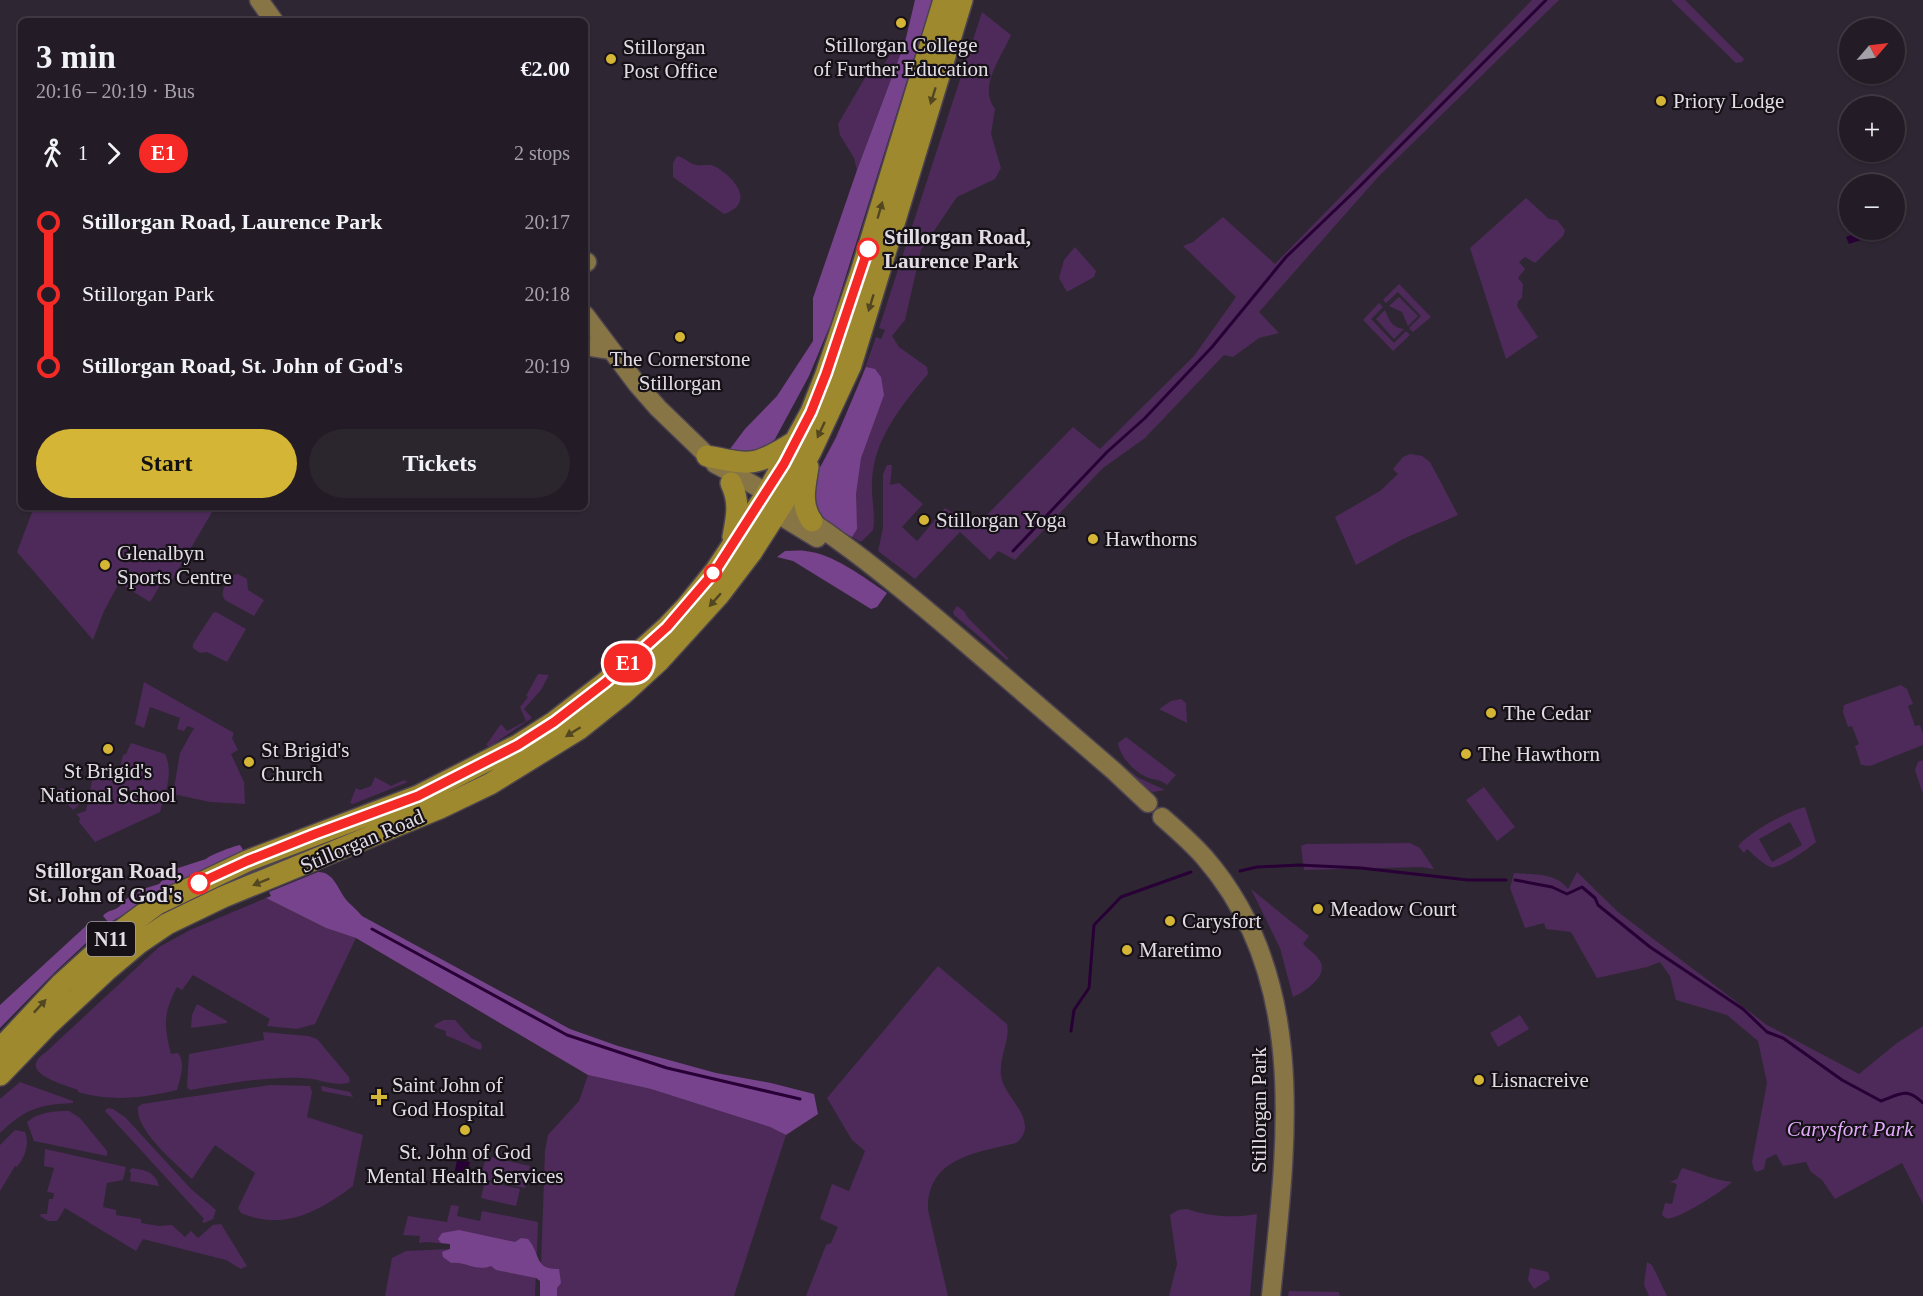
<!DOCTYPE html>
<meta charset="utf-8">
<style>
body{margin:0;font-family:Georgia,serif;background:#2b252e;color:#f1f3f6;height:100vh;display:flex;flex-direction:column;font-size:22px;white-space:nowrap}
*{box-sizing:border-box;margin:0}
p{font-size:20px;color:#a3a1a7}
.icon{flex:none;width:33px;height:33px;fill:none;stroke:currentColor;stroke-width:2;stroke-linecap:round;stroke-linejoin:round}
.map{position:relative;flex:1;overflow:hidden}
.sheet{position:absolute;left:18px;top:18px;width:570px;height:492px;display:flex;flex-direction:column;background:#231c26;border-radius:9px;box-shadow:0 2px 4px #0004,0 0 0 2px #403a43}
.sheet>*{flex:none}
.badge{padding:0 12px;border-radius:20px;font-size:21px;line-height:39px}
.needle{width:39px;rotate:62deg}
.tools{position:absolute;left:1839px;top:18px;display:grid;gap:12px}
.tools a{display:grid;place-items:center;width:66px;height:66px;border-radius:50%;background:#231c26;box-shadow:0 2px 4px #0004,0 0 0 2px #403a43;font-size:30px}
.map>.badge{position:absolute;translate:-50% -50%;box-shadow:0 0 0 3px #fff}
.legs{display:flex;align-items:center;gap:9px;height:66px;padding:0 18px;font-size:20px}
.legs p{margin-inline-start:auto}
.overview{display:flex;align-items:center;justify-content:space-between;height:102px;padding:0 18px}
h1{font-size:33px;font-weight:700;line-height:45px}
.cta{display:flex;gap:12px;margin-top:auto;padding:12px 18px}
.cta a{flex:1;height:69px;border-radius:36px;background:#d5b535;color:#111;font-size:24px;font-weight:700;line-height:69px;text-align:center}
.cta a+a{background:#2b252e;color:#f1f3f6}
ul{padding:0 18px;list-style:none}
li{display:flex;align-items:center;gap:21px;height:72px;font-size:22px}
li i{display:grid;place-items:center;width:9px;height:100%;margin:0 8px;background:currentColor}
li i::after{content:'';width:15px;height:15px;margin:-8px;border:4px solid;border-radius:50%;background:#231c26}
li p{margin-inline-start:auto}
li:first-child i{background:linear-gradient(#0000 50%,currentColor 0)}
li:last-child i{background:linear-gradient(currentColor 50%,#0000 0)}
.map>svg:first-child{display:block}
.green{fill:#4d2a5a;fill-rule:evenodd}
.forest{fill:#78438d}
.water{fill:#280036}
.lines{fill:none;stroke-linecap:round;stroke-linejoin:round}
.stream{stroke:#280036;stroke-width:3}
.major-casing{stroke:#4c444f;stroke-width:21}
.highway-casing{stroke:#4c444f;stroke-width:24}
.major{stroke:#877545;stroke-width:18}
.highway{stroke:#9f892f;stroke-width:21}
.oneway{fill:#534722}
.line-1-casing{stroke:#fff;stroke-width:14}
.line-1{stroke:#f52a26;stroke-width:9}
.poi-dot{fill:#d5b535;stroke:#151117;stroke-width:2}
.stop-1-dot{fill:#fff;stroke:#f52a26;stroke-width:3}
.labels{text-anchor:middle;stroke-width:4.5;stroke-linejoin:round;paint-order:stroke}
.shield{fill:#151117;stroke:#a49fa6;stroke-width:1.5}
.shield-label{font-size:20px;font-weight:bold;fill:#e2dce4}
.poi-label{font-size:21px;fill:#e2dce4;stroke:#151117;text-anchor:start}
.stop-label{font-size:21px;font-weight:bold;fill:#e2dce4;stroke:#151117;text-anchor:start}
.street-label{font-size:21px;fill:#e2dce4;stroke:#151117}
.park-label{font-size:21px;font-style:italic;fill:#e4abfc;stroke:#151117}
</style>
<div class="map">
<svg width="1923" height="1296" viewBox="0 0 1923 1296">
<rect width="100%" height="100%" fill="#2f2633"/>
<path class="green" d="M1532,0H1559L1378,177L1259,312L1279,333L1259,338L1233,357L1224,355L1145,438L1103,468L1015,560L998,551L990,560L960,532L915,579L878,551L883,528V474L887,465H892L890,485L899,483L923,504L902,527L917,541L945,508C959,516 962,524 981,521L1073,427L1100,449L1194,356L1236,297L1183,246L1193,242L1223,217L1275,264Z
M1671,0H1685L1744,59L1742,62L1736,63Z
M982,12L1011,35C1001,58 978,87 995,109L991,134L1001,168L995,179L957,197L921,250L905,320L892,336L899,347L927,367L928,374C901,406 873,440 872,483C871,499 876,515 873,530L861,542L836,528L816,475C840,431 860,384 876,337L881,339L885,330L879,328Z
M900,39L905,42L857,170L854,158L840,135L838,124L869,71L883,66Z
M677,156C684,157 687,162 693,164C700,167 709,163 716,167C735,178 756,203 724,214L673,177V163Z
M1526,198L1549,219L1557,220L1565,230L1563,236L1535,263L1525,257L1519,262L1525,269L1518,278L1523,284L1522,298L1518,301L1517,306L1538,337L1506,359L1470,248Z
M1075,247L1096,271L1094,277L1067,292L1059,278L1064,260Z
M1399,284L1431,317L1413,332L1409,328L1421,316L1398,292L1386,303L1383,300Z
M1399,297L1418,316L1408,326L1402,312L1389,306Z
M1379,303L1383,307L1371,319L1394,343L1406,331L1410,335L1393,351L1363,320Z
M1385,310C1389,320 1392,328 1404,329L1394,339L1376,319Z
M1410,454L1422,456L1430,462L1458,515L1403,539L1356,565L1335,517L1380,491L1398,474L1393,469L1403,457Z
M34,507H215L171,582L164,579L150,602L119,583L104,611L93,640L17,552Z
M883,561L1121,764L1139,778L1165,790L1153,792L1142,786L881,562Z
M238,574L247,579L248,590L264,600L254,616L225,600C218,591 228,583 233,575Z
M957,606L964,611L968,618L1009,659L1007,660L954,615L953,612Z
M216,612L246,629L227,662L207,652L200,653L193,648V644L213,613Z
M538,674L549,675L541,690L524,709L532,718L489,747L486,745L501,724L507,731L526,721L520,707L528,697L526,696Z
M144,682L234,733L232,738L238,750L231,754L244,782L245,804L210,802L173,794L180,753L194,728L187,726L184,731L177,729L180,718L150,707L144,728L135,724Z
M1901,685L1907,689L1913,704L1908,706L1915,726L1920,725L1923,734V745L1870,766L1861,765L1855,746L1859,744L1852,726L1848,727L1843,712L1844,705Z
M1181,699L1186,703L1187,723L1159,709L1171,701Z
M1126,737L1176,775L1167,785C1161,780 1156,780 1149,778C1135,773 1120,757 1118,743Z
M131,743L165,754C174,772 165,794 160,812L95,842L79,822L80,818L76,814L86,811L93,776L117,779L123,755L126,754Z
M1923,760V794L1915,770L1918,762Z
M375,777L391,786L404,780L408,782L353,804L350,803L356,788L360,790L371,786Z
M1484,787L1515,827L1497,841L1466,800Z
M60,788L80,794L78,806L73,810L59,795Z
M1805,807L1816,842C1809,848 1779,870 1770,867C1763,864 1754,855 1747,849L1744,853L1738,846C1751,831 1786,812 1805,807ZM1790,822L1802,845L1772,862L1759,839Z
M1410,843L1420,848L1434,869L1421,867L1304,870L1301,846L1306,844Z
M1577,872L1618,912L1767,1025L1859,1074L1897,1043L1923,1026V1204L1902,1163L1835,1199L1822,1180L1811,1172L1806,1162L1783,1166L1776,1154L1766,1159L1764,1169L1757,1172L1754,1170L1752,1162L1767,1083L1758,1041L1727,1015L1676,1000L1670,976L1660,962L1647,967L1597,978L1571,932L1546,929L1544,923L1525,928L1510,888L1514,873C1532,875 1556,872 1568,889Z
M1251,889L1309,936L1303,944C1308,949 1317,955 1320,961C1329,976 1304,992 1293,997L1280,948Z
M266,898L326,928L356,938L315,1024L297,1029L267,1026L270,1019L193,975L182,990L177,987C163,1013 164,1026 171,1054L178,1053C186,1063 180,1078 177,1090C142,1098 113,1102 78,1092V1090C69,1087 31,1076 36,1063C37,1059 43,1054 46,1052L159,947L190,930Z
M938,966L1007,1024C1011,1043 995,1062 1003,1083C1009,1100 1040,1124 1016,1143C975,1153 927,1158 928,1210L948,1296H806L826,1245L831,1243L838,1227L820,1219L832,1184L849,1191L865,1151L852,1140L827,1098Z
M197,1004L227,1021V1023L191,1028L192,1015Z
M1520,1015L1529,1029L1498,1047L1490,1033Z
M444,1020H455L471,1038L481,1043L482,1048L480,1050C468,1046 458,1039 446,1036V1031L434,1027L436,1024Z
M263,1032L308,1036L317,1039L349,1077L350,1082C339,1087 324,1081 313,1079C276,1074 227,1084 190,1090L187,1087L189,1054L264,1040Z
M588,1075L651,1089L770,1127L786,1135L734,1296H540L545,1151L548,1135L579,1101Z
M20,1082L73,1101V1103C38,1105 27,1108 0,1133V1099Z
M270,1085L310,1086L312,1092L307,1117L363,1135L353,1186C318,1212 284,1231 241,1213L238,1208L255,1173L215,1145L192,1179C176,1164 135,1130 138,1107L142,1104Z
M321,1086L350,1092L353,1097L322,1091Z
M108,1108L113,1109L125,1117L191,1189L216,1210L213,1219L204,1223L202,1221L204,1219L105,1111Z
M69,1111L80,1118L107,1151V1156L34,1141L27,1122C38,1112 55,1111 69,1111Z
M15,1130L25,1132C30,1144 25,1157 17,1167L15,1166L0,1191V1145Z
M45,1149L126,1167L123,1180L107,1183L103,1207L116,1210V1215L141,1219V1223L159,1226L172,1225L185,1237L191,1231L198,1238L213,1225L221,1224L247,1266L241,1269L226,1260L143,1239L136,1251L65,1208L57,1221H48L40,1216L41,1214H47L49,1199H53L54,1193L47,1192L54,1168L44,1166Z
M486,1156L530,1166L525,1188L481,1178Z
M132,1168C146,1170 155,1172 159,1186L130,1181L131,1173L129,1171Z
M1682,1168C1700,1173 1714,1180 1732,1182C1721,1192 1685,1215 1671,1218C1666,1219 1666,1218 1662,1215L1665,1203L1672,1204L1677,1184L1670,1182L1677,1179Z
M485,1181L520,1189L516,1206L481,1198Z
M451,1205L459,1206L457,1216L480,1221L482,1211L538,1222L535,1296H385L392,1258L406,1251L450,1249V1244L426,1242L419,1243L420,1236L403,1235L408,1216L447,1222Z
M1187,1209C1210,1217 1233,1218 1257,1214L1250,1296H1169L1177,1264L1170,1215L1178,1210Z
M1647,1262L1652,1265L1667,1296H1649L1644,1285Z
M1530,1268L1548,1272L1550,1279L1534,1289L1528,1280Z
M1289,1291L1339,1292L1340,1296H1288Z"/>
<path class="forest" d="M915,0H932L843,285L831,323L809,376L775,439L764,448L748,453H735L730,449L745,429L777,396L813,341V298L857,170L905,42Z
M866,367L875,369L881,377L884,395L861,458L856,494L857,529L852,537C837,529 820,520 809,506L816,475L836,438Z
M785,551C792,551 799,550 805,551C832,553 865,578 887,593L877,607L871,609L793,561L777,557Z
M240,845L245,853L143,903L109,923L103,916C107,910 114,911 119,907C123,903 124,900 129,897L134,898L140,890L159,884L172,870L206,859C210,855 234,846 240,845Z
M318,872C335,872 338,891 348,902C353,907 358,911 362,916L570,1029L618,1046L716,1073L771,1083L814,1094L818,1114L786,1135L770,1127L651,1089L588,1075L356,938L326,928L266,898L271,896L269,892Z
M96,922L100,930L55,972L0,1028V1005L87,925Z
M459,1230L515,1242L521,1238L528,1239C541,1254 534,1270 559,1269L561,1283L557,1288V1296H540V1281L536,1278L496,1270L491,1266C476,1272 465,1261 451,1263L443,1257L442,1252L450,1249V1244L441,1243L438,1239L442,1233Z"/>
<path class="water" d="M1864,230L1867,238L1849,244L1846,237Z
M457,1160L470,1162L466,1178L454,1175Z"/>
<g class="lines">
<path class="stream" d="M1013,551L1107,452L1145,418L1212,347L1286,257L1359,187L1546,0
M1240,871L1257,867L1299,865L1361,868L1468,880H1506
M1515,880L1552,887L1567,894L1582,887L1595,898L1598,905L1650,947L1743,1009L1767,1032L1783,1038L1842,1080L1881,1101C1901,1094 1906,1087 1923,1103
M372,929L567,1035L667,1068L800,1099
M1071,1031L1074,1010L1089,988L1094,925L1121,897L1191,872"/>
<defs>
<path id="major" d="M259,0L274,21
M585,263L587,262
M585,315L637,384L658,408L716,464
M585,346L611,350
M715,464C812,513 895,582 976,652C1022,692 1068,731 1114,771L1148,803
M766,507L817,538
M1162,817C1177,830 1192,843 1205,858C1311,980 1286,1148 1271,1296"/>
<path id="highway" d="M707,456C751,465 755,467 794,442
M808,467C805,486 800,505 812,521
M731,483C740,502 737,516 733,537
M0,1049L61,984L114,936L157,904L247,861L418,796L518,745L554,722L606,682L667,627L686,607L716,570L767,493L811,412L826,374L861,272L944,0
M0,1075L48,1025L107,970L139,943L167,924L223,897L440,808L490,784L579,729L623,694L659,661L719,595L751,553L783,503L811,451L851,365L962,0"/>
</defs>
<use href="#major" class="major-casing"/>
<use href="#highway" class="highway-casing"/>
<use href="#major" class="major"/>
<use href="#highway" class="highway"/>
</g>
<defs><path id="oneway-solid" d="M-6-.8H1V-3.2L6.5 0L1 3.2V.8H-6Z" transform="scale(1.5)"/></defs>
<g class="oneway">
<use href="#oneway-solid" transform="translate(933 96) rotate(107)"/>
<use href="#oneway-solid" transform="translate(880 210) rotate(-74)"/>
<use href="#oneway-solid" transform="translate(871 303) rotate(107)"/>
<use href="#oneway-solid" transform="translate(821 430) rotate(115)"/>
<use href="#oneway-solid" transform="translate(715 600) rotate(131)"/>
<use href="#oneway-solid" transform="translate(573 732) rotate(148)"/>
<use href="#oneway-solid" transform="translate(261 882) rotate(158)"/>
<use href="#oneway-solid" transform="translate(40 1006) rotate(-47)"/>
</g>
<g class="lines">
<defs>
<path id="line-1" d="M199,883L247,861L315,834L418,796L518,745L554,722L606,682L667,627L716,570L784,464L811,412L826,374L868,249"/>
</defs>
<use href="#line-1" class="line-1-casing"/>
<use href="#line-1" class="line-1"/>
</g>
<g class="poi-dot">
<circle cx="901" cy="23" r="6"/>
<circle cx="611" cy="59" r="6"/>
<circle cx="1661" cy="101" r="6"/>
<circle cx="680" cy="337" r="6"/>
<circle cx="924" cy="520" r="6"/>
<circle cx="1093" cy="539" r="6"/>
<circle cx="105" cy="565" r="6"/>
<circle cx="1491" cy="713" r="6"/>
<circle cx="108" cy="749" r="6"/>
<circle cx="1466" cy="754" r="6"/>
<circle cx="249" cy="762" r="6"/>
<circle cx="1318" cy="909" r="6"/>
<circle cx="1170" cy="921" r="6"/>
<circle cx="1127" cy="950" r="6"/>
<circle cx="1479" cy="1080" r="6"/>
<path d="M376 1088h6v6h6v6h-6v6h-6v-6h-6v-6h6z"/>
<circle cx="465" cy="1130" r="6"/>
</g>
<g class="stop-1-dot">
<circle cx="868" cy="249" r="10"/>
<circle cx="713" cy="573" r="8"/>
<circle cx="199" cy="883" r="10"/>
</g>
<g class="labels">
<rect class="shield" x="87" y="922" width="48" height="34" rx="4.5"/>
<g class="shield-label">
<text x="111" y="946">N11</text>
</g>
<g class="poi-label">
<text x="901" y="52" text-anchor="middle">Stillorgan College<tspan x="901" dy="24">of Further Education</tspan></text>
<text x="623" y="54">Stillorgan<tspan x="623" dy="24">Post Office</tspan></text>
<text x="1673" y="108">Priory Lodge</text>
<text x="680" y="366" text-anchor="middle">The Cornerstone<tspan x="680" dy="24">Stillorgan</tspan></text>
<text x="936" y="527">Stillorgan Yoga</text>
<text x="1105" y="546">Hawthorns</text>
<text x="117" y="560">Glenalbyn<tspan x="117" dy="24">Sports Centre</tspan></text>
<text x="1503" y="720">The Cedar</text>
<text x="261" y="757">St Brigid's<tspan x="261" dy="24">Church</tspan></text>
<text x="1478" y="761">The Hawthorn</text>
<text x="108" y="778" text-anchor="middle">St Brigid's<tspan x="108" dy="24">National School</tspan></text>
<text x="1330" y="916">Meadow Court</text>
<text x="1182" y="928">Carysfort</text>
<text x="1139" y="957">Maretimo</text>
<text x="1491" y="1087">Lisnacreive</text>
<text x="392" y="1092">Saint John of<tspan x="392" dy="24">God Hospital</tspan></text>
<text x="465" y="1159" text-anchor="middle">St. John of God<tspan x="465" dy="24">Mental Health Services</tspan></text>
</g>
<g class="stop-label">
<text x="884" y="244">Stillorgan Road,<tspan x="884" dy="24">Laurence Park</tspan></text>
<text x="182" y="878" text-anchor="end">Stillorgan Road,<tspan x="182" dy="24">St. John of God's</tspan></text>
</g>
<g class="street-label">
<text transform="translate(362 841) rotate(-23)" y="7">Stillorgan Road</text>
<text transform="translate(1259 1110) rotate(-90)" y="7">Stillorgan Park</text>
</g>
<g class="park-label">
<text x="1850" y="1136">Carysfort Park</text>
</g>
</g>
</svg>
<div class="tools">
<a><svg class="needle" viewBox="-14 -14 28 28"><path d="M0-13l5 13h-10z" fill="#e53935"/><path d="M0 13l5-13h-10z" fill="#a3a1a7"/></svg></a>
<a>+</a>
<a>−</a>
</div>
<b class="badge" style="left:628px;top:663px;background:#f52a26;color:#fff">E1</b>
<section class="sheet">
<div class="overview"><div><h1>3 min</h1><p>20:16 – 20:19 · Bus</p></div><b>€2.00</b></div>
<div class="legs"><svg class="icon" aria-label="walk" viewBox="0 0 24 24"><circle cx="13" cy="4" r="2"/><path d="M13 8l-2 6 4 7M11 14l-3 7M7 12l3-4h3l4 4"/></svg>1<svg class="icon" aria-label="forward" viewBox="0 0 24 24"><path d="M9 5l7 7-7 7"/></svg><b class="badge" style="background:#f52a26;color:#fff">E1</b><p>2 stops</p></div>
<ul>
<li><i style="color:#f52a26"></i><b>Stillorgan Road, Laurence Park</b><p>20:17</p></li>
<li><i style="color:#f52a26"></i><span>Stillorgan Park</span><p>20:18</p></li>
<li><i style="color:#f52a26"></i><b>Stillorgan Road, St. John of God's</b><p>20:19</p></li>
</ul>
<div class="cta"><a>Start</a><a>Tickets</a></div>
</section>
</div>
